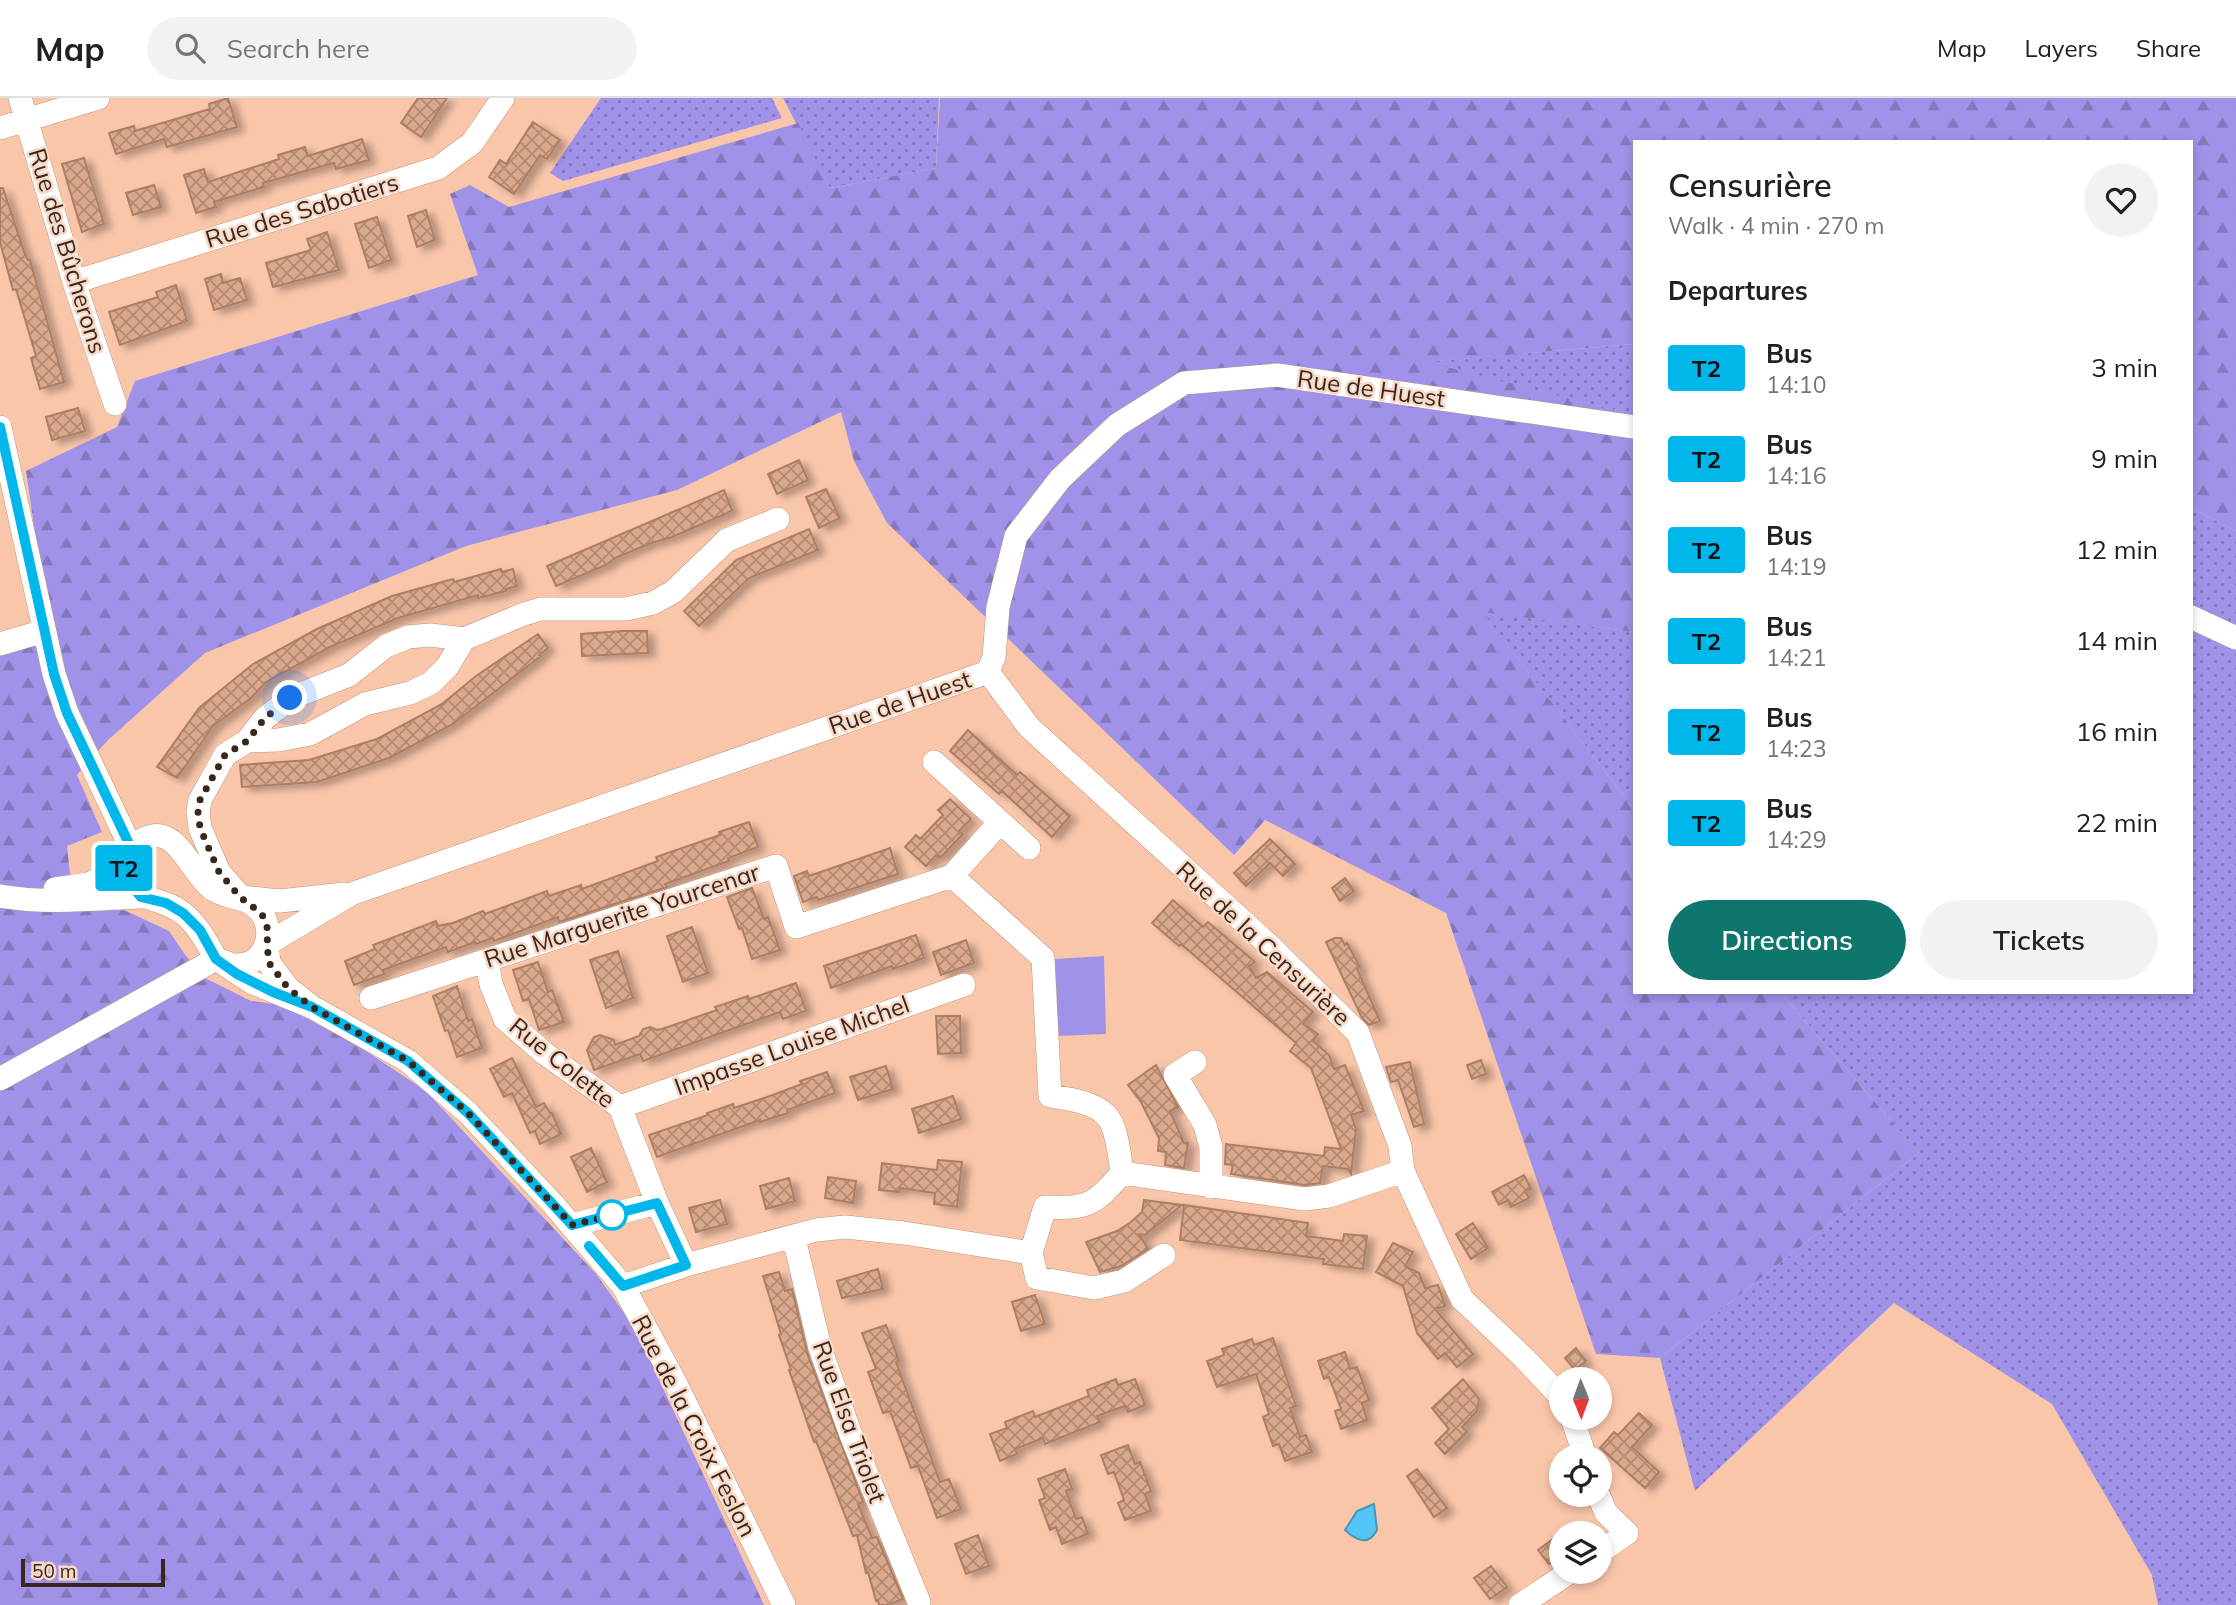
<!DOCTYPE html>
<meta charset="utf-8">
<style>
body{margin:0;font-family:Mulish,sans-serif;background:#f2f2f2;color:#202124;height:100vh;display:flex;flex-direction:column;font-size:26px;white-space:nowrap}
*{box-sizing:border-box;margin:0}
p{font-size:23px;color:#757577}
.icon{flex:none;width:38px;height:38px;fill:none;stroke:currentColor;stroke-width:2;stroke-linecap:round;stroke-linejoin:round}
.map{position:relative;flex:1;overflow:hidden}
.sheet{position:absolute;left:1633px;top:42px;width:560px;height:854px;display:flex;flex-direction:column;background:#fff;border-radius:0px;box-shadow:0 4px 10px #0003}
.sheet>*{flex:none}
.badge{padding:0 14px;border-radius:5px;font-size:24px;line-height:46px}
.needle{width:46px;rotate:179deg}
.controls{position:absolute;left:1549px;top:1269px;display:grid;gap:14px}
.controls a{display:grid;place-items:center;width:63px;height:63px;border-radius:50%;background:#fff;box-shadow:0 4px 10px #0003;font-size:35px}
.scale{position:absolute;left:21px;bottom:18px;width:144px;box-sizing:border-box;padding-left:7px;border:4px solid #3a271c;border-top:0;font-size:19px;line-height:24px;white-space:nowrap;color:#3a271c;-webkit-text-stroke:5px #f8d9c7;paint-order:stroke}
.you{position:absolute;width:35px;height:35px;margin:-18px;border:5px solid #fff;border-radius:50%;background:#1a73e8;box-shadow:0 0 0 10px #1a73e833}
.map>.badge{position:absolute;translate:-50% -50%;box-shadow:0 0 0 4px #fff}
h2{padding:0 35px;font-size:26px;line-height:63px}
.round{display:grid;place-items:center;flex:none;width:74px;height:74px;border-radius:37px;background:#f2f2f2}
.summary{display:flex;align-items:center;justify-content:space-between;height:119px;padding:0 35px}
h1{font-size:33px;font-weight:600;line-height:52px}
.button{display:flex;gap:14px;margin-top:auto;padding:14px 35px}
.button a{flex:1;height:80px;border-radius:42px;background:#0f766e;color:#fff;font-size:28px;font-weight:600;line-height:80px;text-align:center}
.button a+a{background:#f2f2f2;color:#202124}
ul{padding:0;list-style:none}
li{display:flex;align-items:center;gap:21px;height:91px;padding:0 35px}
li div{flex:1}
li b{display:block;font-size:26px}
li em{font-style:normal}
li .badge{min-width:77px;font-weight:700;text-align:center}
header{display:flex;align-items:center;gap:42px;box-sizing:border-box;height:98px;padding:0 35px;background:#fff;border-bottom:2px solid #e0e0e0}
header strong{font-size:33px}
nav{display:flex;gap:38px;margin-inline-start:auto;font-size:24px}
.search{width:490px;height:63px;background:#f2f2f2;display:flex;align-items:center;gap:18px;box-sizing:border-box;padding:0 24px;border-radius:38px;color:#757577;font-size:26px}
.map>svg:first-child{display:block}
.grass{fill:url(#grass-dots)}
.forest{fill:url(#forest-firs)}
.park{fill:#a192e9}
.water{fill:#52c5f9;stroke:#4b96b7;stroke-width:2}
.building{fill:url(#building-cross-hatch);stroke:#ad7e63;stroke-width:2;filter:url(#shadow)}
.lines{fill:none;stroke-linecap:round;stroke-linejoin:round}
.minor-casing{stroke:#c39377;stroke-width:24}
.minor{stroke:#fff;stroke-width:23}
.line-casing{stroke:#fff;stroke-width:16}
.line{stroke:#00b7eb;stroke-width:10}
.walk{stroke:#3a271c;stroke-width:7;stroke-dasharray:0 12.6}
.stop-dot{fill:#fff;stroke:#00b7eb;stroke-width:3.5}
.labels{text-anchor:middle;stroke-width:5;stroke-linejoin:round;paint-order:stroke}
.street-label{font-size:24px;fill:#3a271c;stroke:#f8d9c7}
</style>
<header>
<strong>Map</strong>
<div class="search"><svg class="icon" aria-label="search" viewBox="0 0 24 24"><circle cx="10" cy="10" r="6"/><path d="M15 15l6 6"/></svg>Search here</div>
<nav><a>Map</a><a>Layers</a><a>Share</a></nav>
</header>
<div class="map">
<svg width="2236" height="1507" viewBox="0 0 2236 1507">
<defs>
<pattern id="grass-dots" width="8" height="8" patternUnits="userSpaceOnUse" patternTransform="scale(1.75)"><rect width="8" height="8" fill="#a192e9"/><path d="M2 2h.1M6 6h.1" fill="none" stroke="#8477bc" stroke-width="1.8" stroke-linecap="round"/></pattern>
<pattern id="forest-firs" width="22" height="20" patternUnits="userSpaceOnUse" patternTransform="scale(1.75)"><rect width="22" height="20" fill="#a192e9"/><path d="M5 1l3.5 6h-7zM16 11l3.5 6h-7z" fill="#8477bc"/></pattern>
<pattern id="building-cross-hatch" width="8" height="8" patternUnits="userSpaceOnUse" patternTransform="scale(1.75)"><rect width="8" height="8" fill="#daa98d"/><path d="M0 0l8 8M0 8l8-8" fill="none" stroke="#b28a72"/></pattern>
<filter id="shadow"><feDropShadow dx="7" dy="4" stdDeviation="3.5" flood-color="#0004"/></filter>
</defs>
<rect width="100%" height="100%" fill="#f9c6aa"/>
<path class="grass" d="M601,0H772L782,20L563,83L550,75Z
M783,0H939L936,70L830,90Z
M1634,246V317L1424,264Z
M2191,410L2236,433V1507H2158L2152,1477L2052,1306L1894,1205L1695,1393L1660,1260L1919,1055L1780,894H2191Z
M1481,513L1634,534V711Z"/>
<path class="forest" d="M940,0H2236V433L2191,410V44H1634V246L1427,264L1634,317V534L1482,514L1634,711V894H1780L1919,1055L1660,1260L1596,1256L1446,815L1265,722L1234,757L887,425L854,363L841,314L677,392L466,448L205,555L108,642L77,677L102,734L67,748L74,812L111,806L169,833L186,858L207,881L251,903L282,907L360,949L426,993L596,1176L635,1230L764,1507H0V558L26,538L49,533L26,373L117,329L135,283L478,177L450,96L470,87L509,109L798,25L830,90L936,70Z"/>
<path class="park" d="M1104,858L1106,936L1057,938L1055,861Z"/>
<path class="water" d="M1374,1406L1377,1432C1368,1449 1356,1442 1345,1432L1357,1413Z"/>
<path class="building" d="M228,0L237,29L167,49L164,41L116,56L109,35L134,28L135,33L210,11L209,6Z
M418,0H447L421,39L401,25Z
M533,24L560,42L547,61L540,57L514,96L489,79L500,62L506,66Z
M362,41L369,62L336,71L334,65L263,85L264,89L214,104L216,109L196,115L184,77L204,71L208,84L279,61L278,57L305,49L308,58Z
M84,60L104,126L82,134L62,66Z
M154,87L161,109L133,117L126,95Z
M0,90H3L24,154L28,162H30L64,284L40,291L31,260L36,258L16,191L13,192L0,144Z
M426,112L435,142L417,149L408,118Z
M377,119L391,162L369,170L355,126Z
M327,134L339,172L273,189L266,165L311,152L307,141Z
M221,176L223,185L240,180L247,202L214,212L205,181Z
M176,187L187,223L120,247L109,214L158,199L156,194Z
M78,310L85,333L52,342L46,319Z
M799,362L808,382L777,396L768,376Z
M826,391L840,420L819,430L806,399Z
M724,392L732,412L723,417L672,439L651,445L615,460L606,467L556,488L547,468Z
M809,431L818,452L749,480L699,528L684,513L736,462Z
M501,471L502,474L513,471L517,488L506,491V493L478,500V497L398,520L330,549L266,584L251,600L213,628L177,680L157,669L199,610L253,566L317,531L392,498L453,481L454,484Z
M623,533H647L648,555L582,558L581,536Z
M538,536L548,550L539,557L541,558L453,626L389,660L317,684L242,689L240,667L309,662L377,641L442,606L476,578Z
M968,632L1017,677L1020,674L1070,718L1052,739L1002,693L999,696L950,653Z
M950,701L971,721L959,733L963,736L940,760L936,757L926,768L905,749L916,737L920,741L943,717L938,712Z
M749,724L758,749L728,760L729,763L665,786L667,789L559,824L558,819L494,843L493,840L476,846L475,844L448,854L446,849L383,872L384,876L354,887L345,863L375,851L373,847L436,823L438,828L453,825L483,813L485,816L547,793L549,798L581,787L582,791L658,763L656,759L720,737L719,734Z
M1270,741L1295,766L1283,778L1270,765L1246,788L1234,775Z
M890,750L898,776L818,802L817,799L803,804L794,778L807,773L809,778Z
M1345,780L1354,793L1340,803L1332,790Z
M752,790L764,821L768,819L780,852L752,861L742,830L739,831L727,799Z
M1173,802L1203,829L1208,824L1255,864L1249,868L1256,880L1267,874L1313,914L1303,926L1318,936L1313,943L1329,957L1334,971L1345,967L1364,1013L1351,1017L1356,1031L1351,1076L1348,1071L1323,1068L1320,1085L1305,1087L1231,1076L1233,1067L1225,1066L1226,1046L1324,1058L1325,1049L1341,1051L1311,970L1290,953L1296,945L1181,846L1179,848L1152,825Z
M692,829L708,875L683,884L667,838Z
M916,837L924,860L893,871L892,868L831,890L824,868Z
M1335,840H1341L1345,847L1347,845L1360,869L1357,871L1380,923L1369,927L1362,920L1326,844Z
M966,842L974,865L941,877L933,854Z
M618,853L633,900L606,910L590,862Z
M538,864L548,894L552,892L564,924L539,932L529,901L523,903L513,872Z
M796,885L806,913L783,921L780,914L643,963L640,956L594,972L587,952L594,939L600,937L614,942L615,947L639,938L643,931L650,929L657,932L662,931L717,912L715,909L748,898L749,901Z
M457,888L468,923L472,921L482,950L457,959L448,932L445,933L433,898Z
M936,918H960L961,955L938,956Z
M512,960L536,1009L544,1005L550,1015H552L561,1036L540,1046L535,1033L530,1035L512,995L504,999L490,971Z
M1481,962L1486,976L1472,981L1467,967Z
M1410,964L1424,1026L1414,1029L1398,982L1391,984L1386,969Z
M1156,967L1178,1009L1170,1013L1184,1045H1188L1184,1070L1165,1067L1166,1054L1158,1053L1159,1040L1141,1004L1128,987Z
M886,968L893,991L858,1002L850,979Z
M827,974L835,995L787,1012L788,1015L760,1024V1022L657,1059L649,1037L708,1017L707,1015L733,1006L734,1010L770,998L802,986L800,983Z
M953,998L961,1021L919,1035L912,1011Z
M591,1050L607,1084L587,1094L571,1059Z
M938,1062L962,1064L957,1109L934,1106L935,1095L900,1090L899,1094L879,1092L882,1065L937,1072Z
M1524,1077L1531,1091L1525,1093L1529,1100L1511,1109L1508,1102L1499,1107L1492,1094Z
M828,1079L856,1083L853,1105L825,1100Z
M789,1080L795,1103L766,1111L760,1088Z
M720,1102L727,1126L696,1134L689,1110Z
M1144,1102L1182,1107L1145,1137L1139,1136L1148,1151L1121,1168L1100,1174L1086,1144L1117,1133L1131,1124L1142,1114Z
M1184,1107L1308,1125L1306,1138L1343,1143L1344,1136L1367,1138L1363,1171L1323,1166L1324,1161L1180,1142Z
M1473,1125L1488,1150L1471,1161L1456,1136Z
M1393,1145L1413,1154L1405,1168L1419,1175L1425,1190L1438,1187L1445,1208L1435,1211L1473,1256L1457,1269L1445,1255L1438,1261L1417,1235L1403,1188L1376,1174Z
M878,1171L883,1191L842,1200L837,1183Z
M779,1174L785,1193L792,1191L807,1255L863,1404L858,1406L872,1440L877,1439L903,1501L887,1507H879L878,1502L876,1503L868,1474L866,1475L857,1437L853,1438L816,1343L814,1344L789,1272H791L779,1237L781,1236L763,1178Z
M1035,1197L1045,1226L1021,1233L1012,1204Z
M886,1227L899,1263L896,1264L940,1384L949,1381L961,1411L937,1420L918,1368L911,1370L890,1313L883,1315L868,1274L876,1271L862,1235Z
M1273,1240L1296,1308L1290,1310L1300,1339L1306,1337L1312,1354L1285,1363L1279,1346L1273,1348L1263,1319L1269,1316L1256,1276L1217,1289L1207,1263L1224,1257L1222,1251L1252,1241L1254,1247Z
M1576,1250L1586,1263L1575,1272L1565,1260Z
M1345,1254L1350,1271L1357,1269L1369,1302L1362,1305L1367,1322L1341,1331L1335,1313L1341,1311L1329,1279L1324,1281L1318,1263Z
M1116,1281L1118,1287L1135,1281L1145,1307L1128,1314L1125,1308L1097,1318L1100,1324L1045,1346L1043,1340L1015,1351L1017,1356L1000,1363L990,1336L1007,1330L1005,1324L1033,1313L1035,1319L1089,1298L1087,1292Z
M1463,1281L1479,1301L1477,1313L1462,1329L1467,1334L1445,1356L1435,1345L1449,1331L1432,1310Z
M1639,1315L1652,1327L1632,1349L1659,1374L1645,1390L1600,1350L1614,1334L1618,1337Z
M1128,1347L1135,1366L1140,1364L1151,1393L1145,1396L1151,1413L1125,1422L1118,1405L1124,1402L1114,1374L1108,1376L1101,1357Z
M1065,1371L1072,1391L1066,1393L1076,1421L1082,1419L1088,1436L1062,1446L1056,1429L1050,1432L1039,1402L1045,1400L1038,1381Z
M1417,1371L1447,1410L1434,1419L1407,1378Z
M1561,1435V1457L1549,1466L1538,1452Z
M978,1437L989,1468L966,1476L955,1446Z
M1491,1468L1507,1489L1490,1501L1474,1480Z"/>
<g class="lines">
<defs>
<path id="minor" d="M20,0L74,184L115,306
M0,30L98,0
M74,184L438,70L472,45L503,0
M0,329L54,576L67,615L131,750C109,808 157,792 185,817C199,829 207,845 216,861C222,863 231,867 237,867C266,867 277,832 259,812C243,796 226,802 211,790C185,768 173,713 131,750
M2191,519L2236,540
M0,546L44,533
M988,574L1029,629L1271,849L1358,935L1400,1048L1403,1073L1462,1201L1524,1260L1561,1299
M247,643L278,642L310,636L365,606L410,595L431,585L447,569L464,541
M934,664L1029,750
M952,778L1043,860L1050,998C1068,1001 1092,1003 1106,1017C1117,1028 1120,1060 1122,1075
M952,778L1000,724
M55,791L89,786L124,768
M344,796L280,803L241,799L219,774L200,730L198,714L200,702L225,657L247,643L265,620L291,600L349,577L386,548L408,539L430,537L464,541L524,516L541,511H626L653,505L673,494L727,442L778,421
M0,798C47,806 93,801 140,799
M487,862L491,886L505,921L544,955L620,1009L657,1105L686,1167L623,1188
M371,900L776,768L796,829L952,778
M312,909L288,890L269,865L267,846L351,796L988,574L994,559L998,509L1016,438L1060,381L1117,327L1184,285L1277,277L1634,329
M1195,964L1175,977L1205,1027L1211,1049V1089
M0,981L216,861L251,884L312,909L408,963L468,1015L553,1106L623,1188L675,1284L784,1507
M620,1009L964,887
M1122,1075C1094,1107 1088,1111 1045,1109L1031,1155L1037,1180L1094,1190L1124,1183L1164,1157
M1122,1075L1305,1101L1329,1098L1403,1073
M572,1127L657,1105
M794,1140L820,1250L851,1337L919,1504
M686,1167L816,1132L845,1129L904,1135L1031,1155
M1572,1320L1585,1358
M1598,1396L1606,1415L1627,1435L1600,1454
M1520,1507L1570,1474"/>
</defs>
<use href="#minor" class="minor-casing"/>
<use href="#minor" class="minor"/>
</g>
<g class="lines">
<defs>
<path id="line" d="M0,329L54,576L67,615L131,750L124,768L127,783L141,799L166,805L183,815L200,832L216,861L237,876L273,894L312,909L408,963L468,1015L572,1127L657,1105L686,1167L623,1188L589,1148"/>
</defs>
<use href="#line" class="line-casing"/>
<use href="#line" class="line"/>
<path class="walk" d="M290,600L265,620L247,643L225,657L200,702L198,714L200,730L219,774L240,799L262,816L268,832L267,846L269,865L288,890L312,909L408,963L468,1015L572,1127L612,1117"/>
</g>
<circle class="stop-dot" cx="612" cy="1117" r="14"/>
<g class="labels">
<g class="street-label">
<text transform="translate(302 113) rotate(-17)" y="8">Rue des Sabotiers</text>
<text transform="translate(67 153) rotate(73)" y="8">Rue des Bûcherons</text>
<text transform="translate(1371 291) rotate(8)" y="8">Rue de Huest</text>
<text transform="translate(900 605) rotate(-19)" y="8">Rue de Huest</text>
<text transform="translate(622 818) rotate(-18)" y="8">Rue Marguerite Yourcenar</text>
<text transform="translate(1263 846) rotate(43)" y="8">Rue de la Censurière</text>
<text transform="translate(792 948) rotate(-20)" y="8">Impasse Louise Michel</text>
<text transform="translate(562 965) rotate(39)" y="8">Rue Colette</text>
<text transform="translate(849 1324) rotate(70)" y="8">Rue Elsa Triolet</text>
<text transform="translate(694 1328) rotate(63)" y="8">Rue de la Croix Feslon</text>
</g>
</g>
</svg>
<div class="controls">
<a><svg class="needle" viewBox="-14 -14 28 28"><path d="M0-13l5 13h-10z" fill="#e53935"/><path d="M0 13l5-13h-10z" fill="#757577"/></svg></a>
<a><svg class="icon" aria-label="locate" viewBox="0 0 24 24"><circle cx="12" cy="12" r="6"/><path d="M12 2v4M12 18v4M2 12h4M18 12h4"/></svg></a>
<a><svg class="icon" aria-label="layers" viewBox="0 0 24 24"><path d="M12 4l9 5-9 5-9-5zM3 14l9 5 9-5"/></svg></a>
</div>
<div class="scale">50 m</div>
<div class="you" style="left:290px;top:600px"></div>
<b class="badge" style="left:124px;top:770px;background:#00b7eb;color:#111">T2</b>
<section class="sheet">
<div class="summary"><div><h1>Censurière</h1><p>Walk · 4 min · 270 m</p></div><a class="round"><svg class="icon" aria-label="heart" viewBox="0 0 24 24"><path d="M12 20l-8-8c-3-5 5-10 8-4 3-6 11-1 8 4z"/></svg></a></div>
<h2>Departures</h2>
<ul>
<li><span class="badge" style="background:#00b7eb;color:#111">T2</span><div><b>Bus</b><p>14:10</p></div><em>3 min</em></li>
<li><span class="badge" style="background:#00b7eb;color:#111">T2</span><div><b>Bus</b><p>14:16</p></div><em>9 min</em></li>
<li><span class="badge" style="background:#00b7eb;color:#111">T2</span><div><b>Bus</b><p>14:19</p></div><em>12 min</em></li>
<li><span class="badge" style="background:#00b7eb;color:#111">T2</span><div><b>Bus</b><p>14:21</p></div><em>14 min</em></li>
<li><span class="badge" style="background:#00b7eb;color:#111">T2</span><div><b>Bus</b><p>14:23</p></div><em>16 min</em></li>
<li><span class="badge" style="background:#00b7eb;color:#111">T2</span><div><b>Bus</b><p>14:29</p></div><em>22 min</em></li>
</ul>
<div class="button"><a>Directions</a><a>Tickets</a></div>
</section>
</div>
